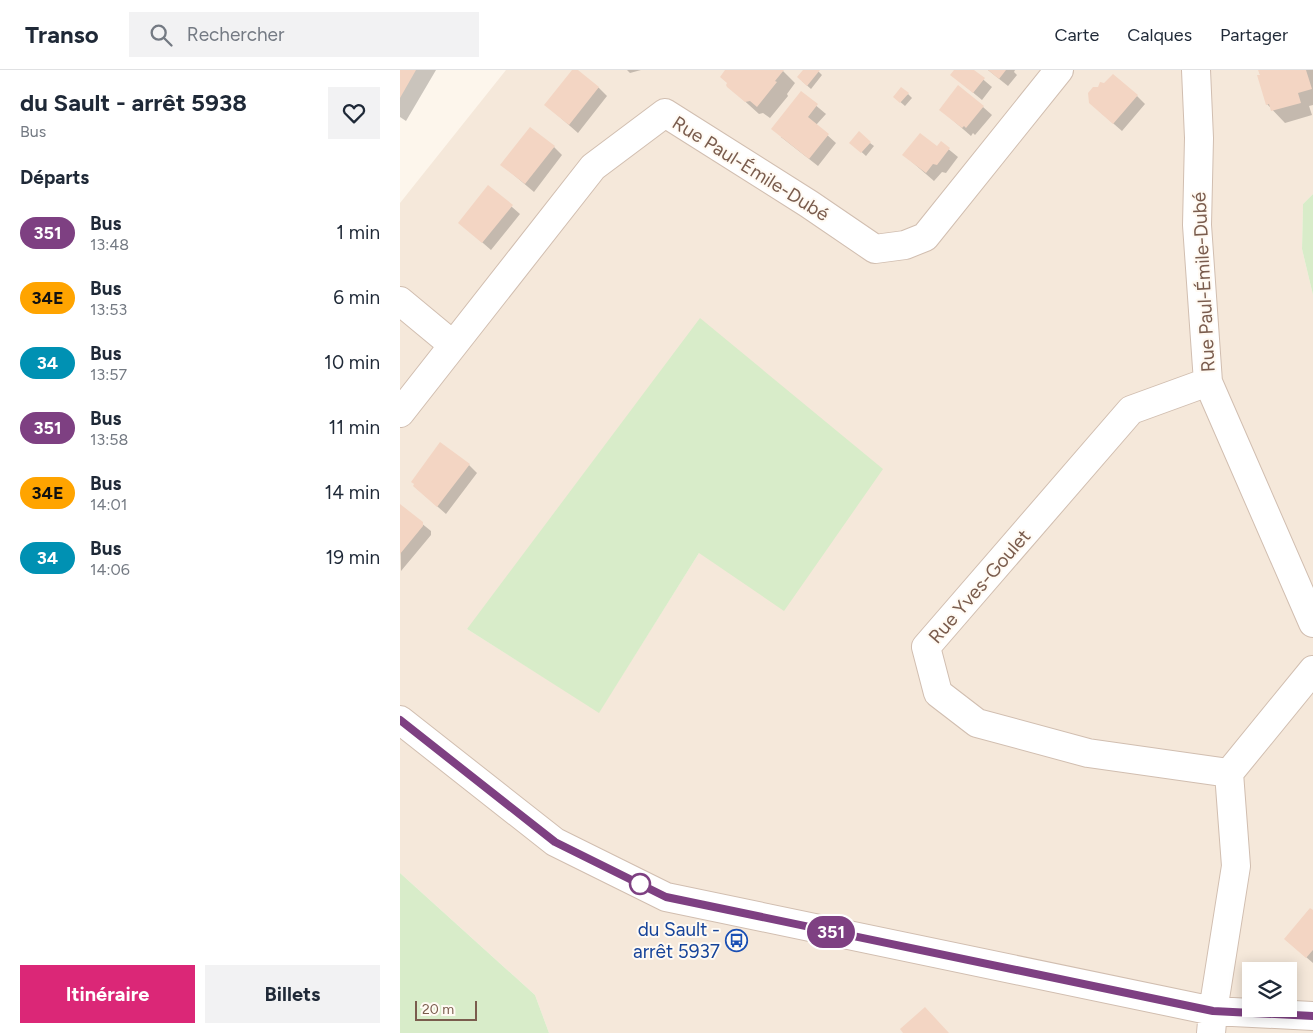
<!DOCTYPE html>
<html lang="fr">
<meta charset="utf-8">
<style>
body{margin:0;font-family:Figtree,sans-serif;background:#f2f2f3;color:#1f2937;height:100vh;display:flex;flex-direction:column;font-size:19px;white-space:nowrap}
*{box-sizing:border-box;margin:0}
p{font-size:16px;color:#747a83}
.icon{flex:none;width:28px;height:28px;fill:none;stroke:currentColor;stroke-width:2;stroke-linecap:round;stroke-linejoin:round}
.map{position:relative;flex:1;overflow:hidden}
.details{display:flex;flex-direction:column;background:#fff;width:400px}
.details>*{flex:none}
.badge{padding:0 10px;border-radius:16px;font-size:18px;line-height:32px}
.fabs{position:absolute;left:842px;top:892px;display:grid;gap:10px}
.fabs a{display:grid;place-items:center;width:55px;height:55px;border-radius:0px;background:#fff;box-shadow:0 2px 12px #0003;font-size:25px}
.scale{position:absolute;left:15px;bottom:12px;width:62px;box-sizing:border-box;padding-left:5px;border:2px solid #7a5c4d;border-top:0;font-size:14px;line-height:18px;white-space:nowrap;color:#7a5c4d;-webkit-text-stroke:4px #fffaf3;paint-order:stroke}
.map>.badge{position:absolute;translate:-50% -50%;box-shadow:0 0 0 2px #fff}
h2{padding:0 20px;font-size:19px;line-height:45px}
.round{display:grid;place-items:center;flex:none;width:52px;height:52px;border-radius:0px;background:#f2f2f3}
.headline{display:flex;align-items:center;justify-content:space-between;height:85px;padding:0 20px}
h1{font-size:24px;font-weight:700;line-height:38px}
.cta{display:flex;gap:10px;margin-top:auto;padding:10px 20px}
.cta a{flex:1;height:58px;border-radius:0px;background:#db2777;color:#fff;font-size:20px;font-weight:700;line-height:58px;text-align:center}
.cta a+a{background:#f2f2f3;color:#1f2937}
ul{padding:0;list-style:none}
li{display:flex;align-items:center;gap:15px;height:65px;padding:0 20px}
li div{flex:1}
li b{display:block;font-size:19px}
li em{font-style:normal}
li .badge{min-width:55px;font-weight:700;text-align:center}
header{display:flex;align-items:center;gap:30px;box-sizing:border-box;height:70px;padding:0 25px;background:#fff;border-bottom:1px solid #e0e1e3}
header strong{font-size:24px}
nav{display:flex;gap:28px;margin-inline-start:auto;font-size:18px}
.search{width:350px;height:45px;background:#f2f2f3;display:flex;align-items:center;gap:12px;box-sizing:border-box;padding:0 18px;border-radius:0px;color:#747a83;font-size:19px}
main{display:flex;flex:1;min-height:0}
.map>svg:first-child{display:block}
.residential{fill:#f5e8da;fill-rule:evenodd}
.green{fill:#d8ecc9}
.shadow{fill:#0003}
.building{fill:#f3d5c3}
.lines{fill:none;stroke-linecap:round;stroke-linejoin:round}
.minor-casing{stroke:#d1beb0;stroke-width:30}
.minor{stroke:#fff;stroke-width:28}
.line-casing{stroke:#fff;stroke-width:11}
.line{stroke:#7e4082;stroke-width:8}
.stop-dot{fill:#fff;stroke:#7e4082;stroke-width:2.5}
.labels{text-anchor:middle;stroke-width:4;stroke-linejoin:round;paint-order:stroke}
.street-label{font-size:19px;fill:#7a5c4d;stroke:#fffaf3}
.transit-label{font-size:19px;fill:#164399;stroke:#fffaf3;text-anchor:end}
</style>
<header>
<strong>Transo</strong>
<div class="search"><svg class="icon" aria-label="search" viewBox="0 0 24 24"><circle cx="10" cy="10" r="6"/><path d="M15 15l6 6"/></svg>Rechercher</div>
<nav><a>Carte</a><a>Calques</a><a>Partager</a></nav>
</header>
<main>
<section class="details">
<div class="headline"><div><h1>du Sault - arrêt 5938</h1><p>Bus</p></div><a class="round"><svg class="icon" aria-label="heart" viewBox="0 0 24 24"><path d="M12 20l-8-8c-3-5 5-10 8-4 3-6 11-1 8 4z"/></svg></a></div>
<h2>Départs</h2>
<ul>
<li><span class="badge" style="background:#7e4082;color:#fff">351</span><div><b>Bus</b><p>13:48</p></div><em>1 min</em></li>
<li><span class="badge" style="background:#ffa400;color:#111">34E</span><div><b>Bus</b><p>13:53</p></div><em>6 min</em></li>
<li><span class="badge" style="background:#0091b3;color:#fff">34</span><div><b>Bus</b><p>13:57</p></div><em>10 min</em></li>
<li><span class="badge" style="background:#7e4082;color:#fff">351</span><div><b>Bus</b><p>13:58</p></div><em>11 min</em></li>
<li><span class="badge" style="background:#ffa400;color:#111">34E</span><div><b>Bus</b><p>14:01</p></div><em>14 min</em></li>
<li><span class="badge" style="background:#0091b3;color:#fff">34</span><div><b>Bus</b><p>14:06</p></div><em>19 min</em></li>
</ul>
<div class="cta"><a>Itinéraire</a><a>Billets</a></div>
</section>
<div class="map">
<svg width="913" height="963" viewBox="0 0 913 963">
<rect width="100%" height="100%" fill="#fdf6ec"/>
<path class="residential" d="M106,0H913V124L903,134L902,179L913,225V963H149L135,925L0,803V133ZM483,399L299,483L199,642L67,559ZM851,901H889V939H851Z"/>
<path class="green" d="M913,124V225L902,179L903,134Z
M300,248L483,399L384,541L299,483L199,643L67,559Z
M0,803L135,925L149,963H0Z"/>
<path class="shadow" d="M0,0H36L6,51L0,47Z
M173,0L199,18L207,26L178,63L146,35Z
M227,0H241L230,3Z
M326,0H382L395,13L387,24L388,26L370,48L363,43L359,44L328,16Z
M404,0H417L422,5L411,19L402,11Z
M556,0H572L592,17L582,30L552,5Z
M588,0H615L614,2L617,5L608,16Z
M859,0H913V35L909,36L912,45L885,53L867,34Z
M401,23L426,44L416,55L436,73L418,96L381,67Z
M508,24L512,28L505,36L498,30Z
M737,26L745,34L722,61L699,41Z
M583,37L592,45L575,65L573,63L571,66L540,39Z
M470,73L474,76L466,86L455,76Z
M541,73L558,87L546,103L542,102L534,111L504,85L537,78Z
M154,77L162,85L134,122L102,95Z
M89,117L120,144L91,180L60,153Z
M69,395L77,403L46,444L14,416Z
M0,436L31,461V465L1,501Z
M910,839L913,842V893L885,869Z"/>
<path class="building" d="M0,0H16L0,28Z
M172,0H178L199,17L169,55L144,35Z
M325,0H384L375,11L377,12L357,37L350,31L345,32L327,17L326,15L327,13L320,7Z
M403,0H420L407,16L397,7Z
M554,0H574L585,8L573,23L550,5Z
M588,0H606L599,9Z
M858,0H906L912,19L898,23L901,33L871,41L869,34L866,35L857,5H860Z
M713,4L738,25L713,54L689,33L688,23L693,17H698L700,12L704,13Z
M558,15L584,36L566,58L564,56L562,58L539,40Z
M501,17L509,23L500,33L493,27Z
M401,21L418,34L408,47L429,64L409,89L371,59Z
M130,57L155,76L125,114L100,95Z
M459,61L471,72L461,83L449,73Z
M520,63L537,76L541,71L550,78L537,95L533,94L526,103L502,85Z
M88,115L113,135L82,173L58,153Z
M40,372L70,394L37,437L13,416L14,414L11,412Z
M0,434L23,452V456L0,484Z
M910,838L913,840V880L906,888L884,869Z
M525,937L549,963H503L500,959Z"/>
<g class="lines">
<defs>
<path id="minor" d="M796,0L799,68L797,155L808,312L913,553
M0,231L53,275
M808,312L731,340L526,577L538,623L577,653L688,683L829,703
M0,343L193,97L265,43L409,134L475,179L505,175L525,167L659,0
M0,650L155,772L266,827L813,941L913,946
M811,963L813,941L836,796L829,703L913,600"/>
</defs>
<use href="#minor" class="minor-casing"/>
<use href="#minor" class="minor"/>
</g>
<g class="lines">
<defs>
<path id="line" d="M0,650L155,772L266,827L813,941L913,946"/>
</defs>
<use href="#line" class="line-casing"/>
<use href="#line" class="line"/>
</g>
<defs>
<symbol id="bus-ring" viewBox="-11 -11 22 22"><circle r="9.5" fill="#fffaf3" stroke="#1a4fb4" stroke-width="1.5"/><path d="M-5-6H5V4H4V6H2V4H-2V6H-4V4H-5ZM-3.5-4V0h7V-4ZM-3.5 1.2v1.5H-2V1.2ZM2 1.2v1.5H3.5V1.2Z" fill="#1a4fb4"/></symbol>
</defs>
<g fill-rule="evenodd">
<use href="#bus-ring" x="324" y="858" width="25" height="25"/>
</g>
<circle class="stop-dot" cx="240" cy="814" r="10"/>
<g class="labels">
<g class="street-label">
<text transform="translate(351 98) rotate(32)" y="7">Rue Paul-Émile-Dubé</text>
<text transform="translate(803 212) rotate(-93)" y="7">Rue Paul-Émile-Dubé</text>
<text transform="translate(579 516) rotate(-49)" y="7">Rue Yves-Goulet</text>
</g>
<g class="transit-label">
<text x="320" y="866">du Sault -<tspan x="320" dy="22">arrêt 5937</tspan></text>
</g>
</g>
</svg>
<div class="fabs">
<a><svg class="icon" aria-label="layers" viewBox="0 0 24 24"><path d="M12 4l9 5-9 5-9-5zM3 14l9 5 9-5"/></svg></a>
</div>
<div class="scale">20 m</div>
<b class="badge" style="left:431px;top:862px;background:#7e4082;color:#fff">351</b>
</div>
</main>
